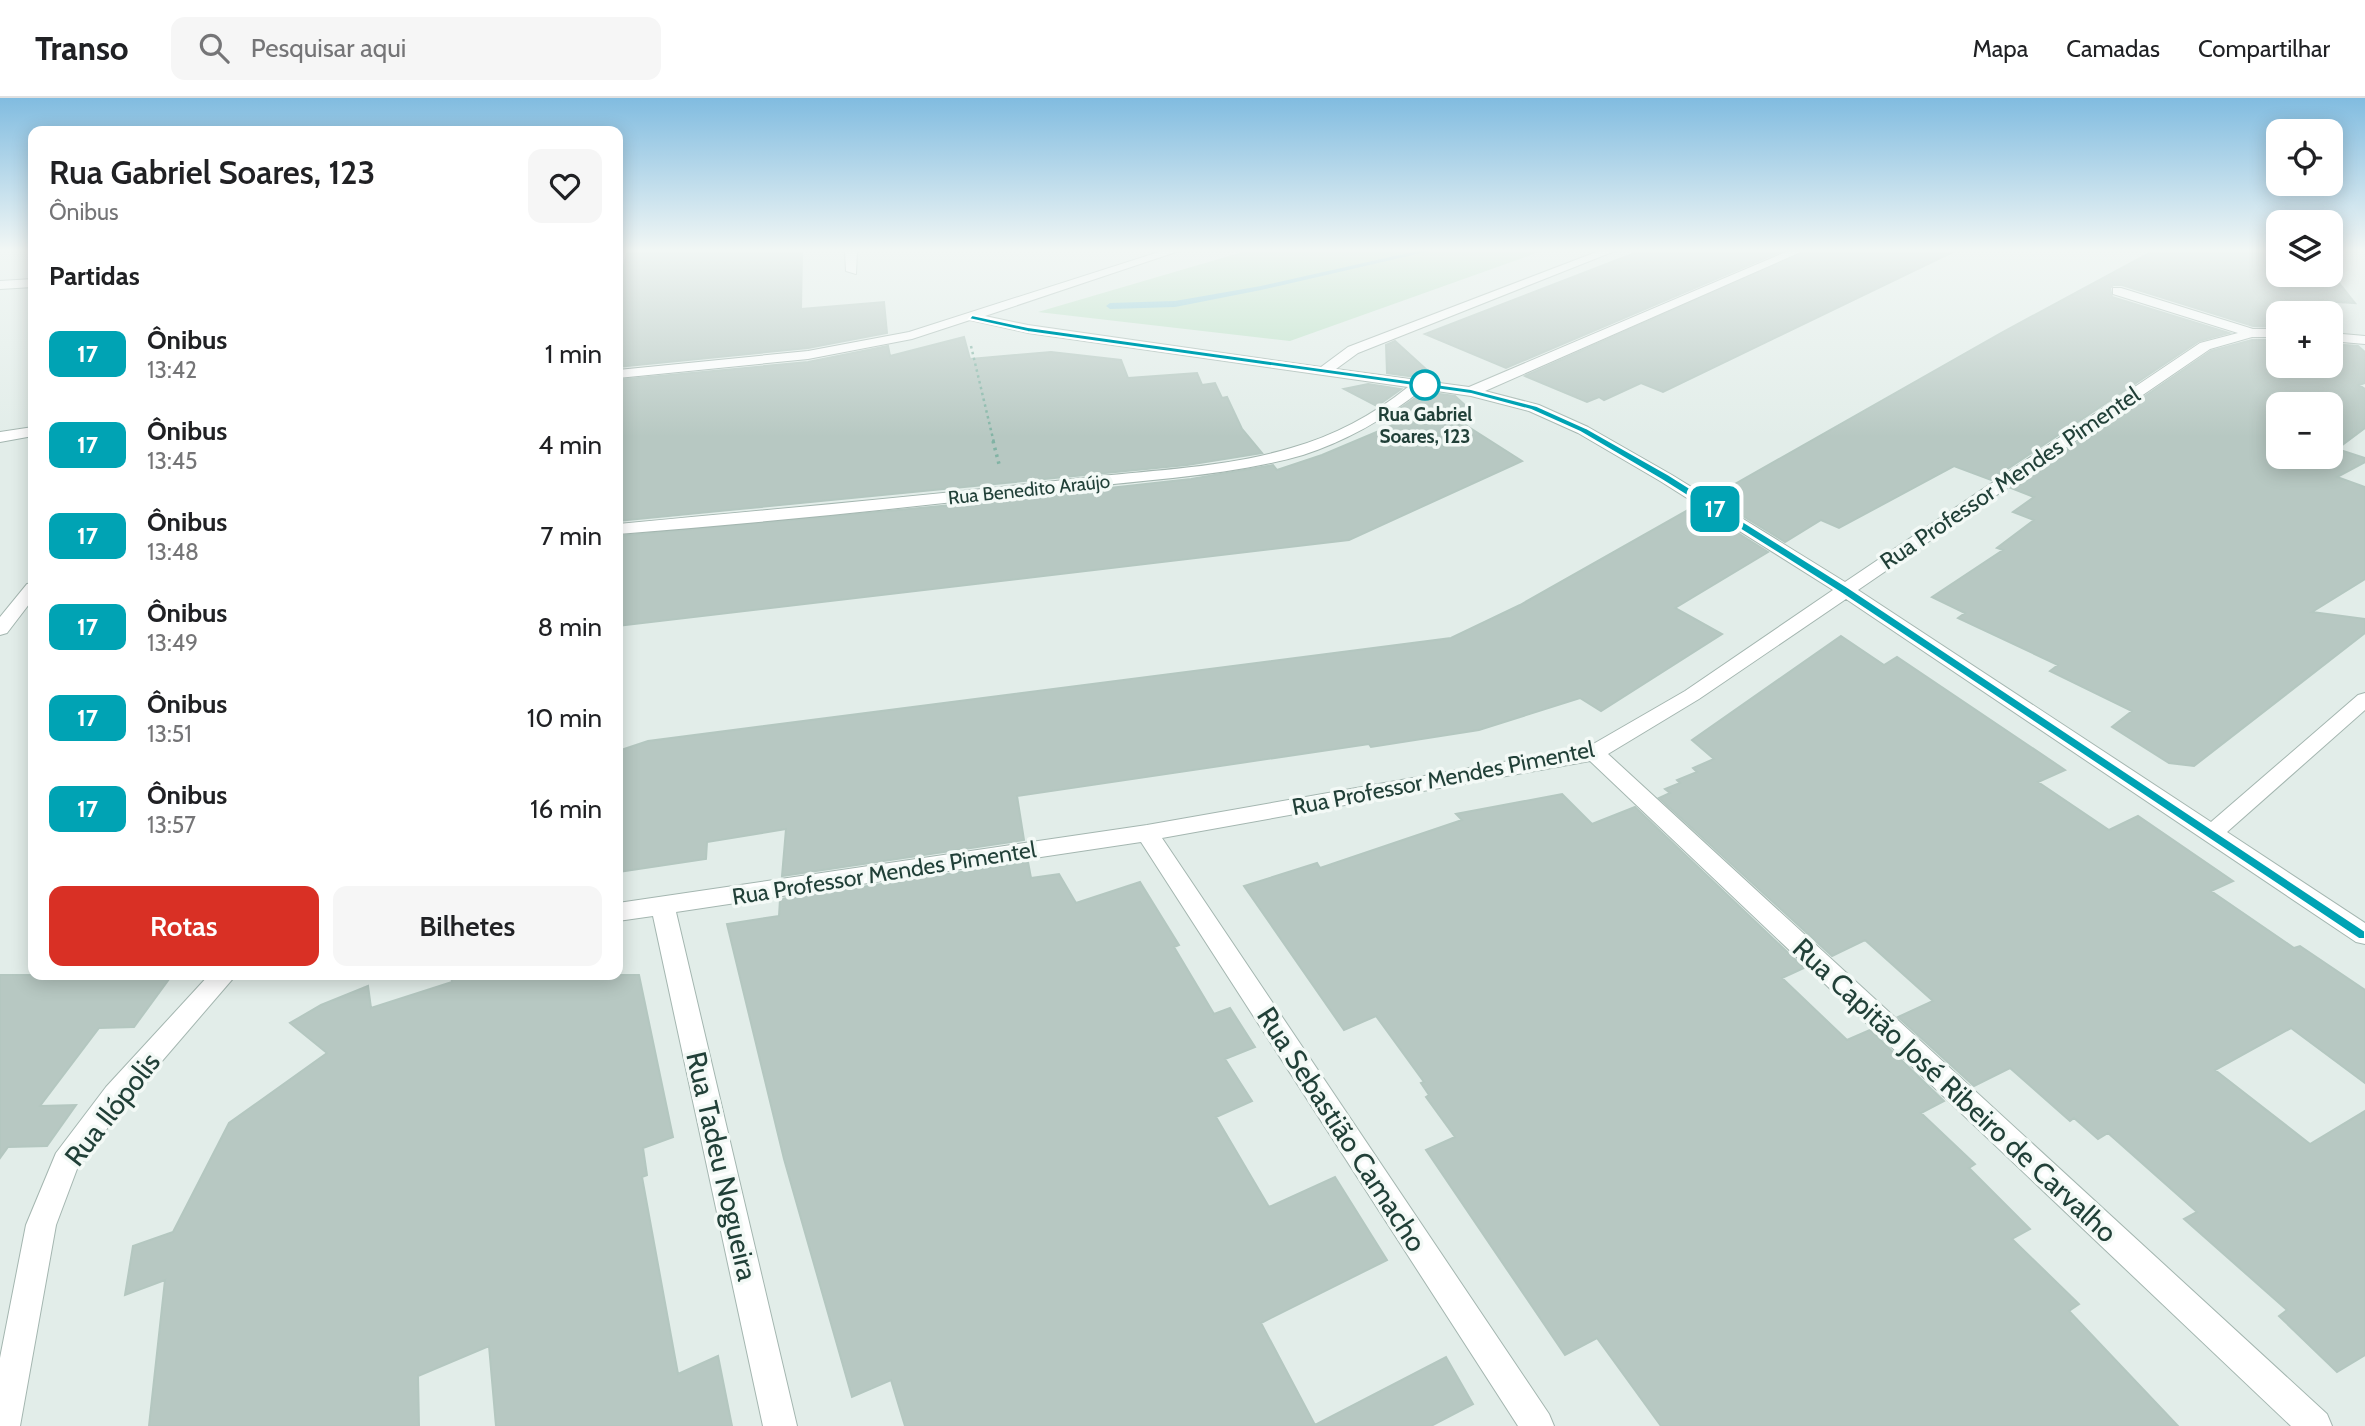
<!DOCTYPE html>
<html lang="pt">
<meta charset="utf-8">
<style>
body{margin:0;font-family:Cabin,sans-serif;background:#f6f6f6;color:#202124;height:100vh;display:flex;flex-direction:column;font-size:26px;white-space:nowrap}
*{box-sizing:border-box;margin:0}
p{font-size:23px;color:#757577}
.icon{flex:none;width:38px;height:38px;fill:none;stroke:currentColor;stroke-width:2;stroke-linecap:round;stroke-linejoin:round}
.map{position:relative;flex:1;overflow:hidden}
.drawer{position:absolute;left:28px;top:28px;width:595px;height:854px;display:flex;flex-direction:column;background:#fff;border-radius:14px;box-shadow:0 4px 18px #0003}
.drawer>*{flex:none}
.badge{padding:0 14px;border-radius:10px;font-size:24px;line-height:46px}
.controls{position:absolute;left:2266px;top:21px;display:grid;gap:14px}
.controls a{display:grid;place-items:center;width:77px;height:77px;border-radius:14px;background:#fff;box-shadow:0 4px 18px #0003;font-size:35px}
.map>.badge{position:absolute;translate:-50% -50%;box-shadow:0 0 0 4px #fff}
h2{padding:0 21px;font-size:26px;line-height:63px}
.round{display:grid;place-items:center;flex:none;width:74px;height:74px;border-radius:14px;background:#f6f6f6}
.headline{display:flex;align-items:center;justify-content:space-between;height:119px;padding:0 21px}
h1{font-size:33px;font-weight:600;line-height:52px}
.button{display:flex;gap:14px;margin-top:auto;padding:14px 21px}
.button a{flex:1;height:80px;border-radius:14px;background:#d93025;color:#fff;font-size:28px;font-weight:600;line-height:80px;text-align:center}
.button a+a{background:#f6f6f6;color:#202124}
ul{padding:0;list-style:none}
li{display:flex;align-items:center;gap:21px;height:91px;padding:0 21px}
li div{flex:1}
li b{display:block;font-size:26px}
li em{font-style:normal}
li .badge{min-width:77px;font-weight:700;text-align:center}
header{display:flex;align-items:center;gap:42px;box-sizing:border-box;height:98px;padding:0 35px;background:#fff;border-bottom:2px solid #e0e0e0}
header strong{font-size:33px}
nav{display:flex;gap:38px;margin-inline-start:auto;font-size:24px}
.search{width:490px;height:63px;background:#f6f6f6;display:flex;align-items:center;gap:18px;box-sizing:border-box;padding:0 24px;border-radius:14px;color:#757577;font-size:26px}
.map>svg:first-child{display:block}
.green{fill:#bae0c5}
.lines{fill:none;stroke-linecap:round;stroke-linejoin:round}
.stream{fill:#87c8d5;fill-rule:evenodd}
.building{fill:#b7c8c2;stroke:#b4c7c0;stroke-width:2;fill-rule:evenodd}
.service-casing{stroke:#a4b6b0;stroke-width:2}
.minor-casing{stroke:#a4b6b0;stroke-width:2}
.path-far1{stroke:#81b3a4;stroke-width:2.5;stroke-dasharray:2.5 3.5;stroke-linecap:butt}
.path{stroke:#81b3a4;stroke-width:3.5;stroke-dasharray:2.5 4.5;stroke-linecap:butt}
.service{fill:#fff;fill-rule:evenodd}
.minor{fill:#fff;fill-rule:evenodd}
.line{fill:#00a3b4;stroke:#fff;stroke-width:2}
.stop-dot{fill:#fff;stroke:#00a3b4;stroke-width:3.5}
.labels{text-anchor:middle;stroke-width:7;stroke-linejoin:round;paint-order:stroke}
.far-stop-label{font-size:19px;font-weight:bold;fill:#214038;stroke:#f3f9f6}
.far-street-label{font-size:19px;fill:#214038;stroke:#f3f9f6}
.street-label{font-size:23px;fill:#214038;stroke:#f3f9f6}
.near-street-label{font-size:28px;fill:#214038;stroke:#f3f9f6}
</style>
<header>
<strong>Transo</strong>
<div class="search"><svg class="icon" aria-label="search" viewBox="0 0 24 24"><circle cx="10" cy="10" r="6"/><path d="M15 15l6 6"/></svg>Pesquisar aqui</div>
<nav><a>Mapa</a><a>Camadas</a><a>Compartilhar</a></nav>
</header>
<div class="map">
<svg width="2365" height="1328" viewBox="0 0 2365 1328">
<rect width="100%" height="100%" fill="#e2ede9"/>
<path class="green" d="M1246,153H1542L1290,243L1038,214Z"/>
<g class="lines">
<path class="stream" d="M1417,153H1430L1261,192L1175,209L1110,211L1106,208L1110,205L1175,203L1261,188Z"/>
</g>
<path class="building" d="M674,153H802L801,211L884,204L887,235L808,250L618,269V190L627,156Z
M1640,153H1782L1506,270L1425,236Z
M1805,153H1955L1663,294L1641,285L1604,302L1599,299L1587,304L1525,278Z
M2153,153H2278V177L2331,175L2355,205L2321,203L2324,206L2310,205L2322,215H2278V229L2253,228L2122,187H2113L2110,190L2112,199L2229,235L2199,243L1991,382L1954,368L1839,430L1821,422L1785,444L1712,399L2001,235Z
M964,239L970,261L1051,254L1121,262L1128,280L1197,275L1202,287L1215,285L1222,300L1227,299L1242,331L1262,355L1187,367L618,423V282L808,264L888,248L890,258Z
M2278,242V268H2331V246L2358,248L2365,254V285L2359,287L2365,291V330L2337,351L2365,360V364L2337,379L2365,389V481L2312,514L2365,521V535L2194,668L2169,665L2112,629L2132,613L2050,573L2058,567L1958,520L1965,515L1932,499L2003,452L1997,450L2034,422L2013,414L2034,399L2011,390L2211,253L2252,242ZM2278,306H2331V359H2278Z
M1395,243L1438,282L1387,275L1386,247Z
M1368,286L1401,291L1377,308L1344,291Z
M1424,294L1455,298L1466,308L1442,312L1522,363L1349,442L618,528V438L963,406L1191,381L1273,367L1277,372L1322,357L1417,317L1399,320L1392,316Z
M1695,408L1768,454L1675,510L1722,536L1601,613L1580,600L1479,632L1371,649L1369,646L1017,698L1024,742L782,778L786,731L707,744L706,761L618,774V653L648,643L1451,540L1520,507Z
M1841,538L1884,567L1897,559L2065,672L2038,684L2109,732L2138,718L2233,783L2211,793L2294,850L2300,848L2365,892V985L2291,930L2215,972L2310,1046L2365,1013V1257L2337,1274L2279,1218L2287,1212L2184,1121L2197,1114L2108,1035L2098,1041L2074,1020L2070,1023L2010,970L1974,988L1898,919L1933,903L1865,842L1832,858L1659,700L1670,695L1665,691L1680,685L1677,682L1697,674L1693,670L1714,661L1692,642Z
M1562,696L1592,726L1635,709L1804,870L1782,880L1847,942L1870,932L1944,1003L1921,1015L1975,1066L1969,1070L2030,1131L2012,1141L2079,1206L2069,1213L2178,1328H1661L1597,1240L1565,1257L1426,1052L1455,1039L1426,999L1429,997L1421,985L1424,984L1376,918L1344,932L1244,788L1317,765L1320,770L1462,722L1456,716Z
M1028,764L1031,780L1059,776L1076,805L1140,784L1179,847L1174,849L1214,916L1230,910L1255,949L1225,961L1252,1003L1216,1019L1269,1109L1335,1079L1387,1162L1261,1225L1315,1327L1446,1259L1473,1306L1431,1328H905L891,1282L852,1299L784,1061L727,826L779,818L780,801Z
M0,877H172L134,929L99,930L40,1008L76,1007L47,1048L8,1049L0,1060Z
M451,877H639L673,1039L643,1050L647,1077L642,1079L678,1276L718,1258L732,1328H496L489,1248L418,1278L419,1328H149L165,1182L125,1197L133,1148L173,1134L229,1025L327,955L290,925L321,907L368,888L371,910L452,884Z"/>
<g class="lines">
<defs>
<path id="service" d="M845,153H857L856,176L846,173Z"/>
<path id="minor" d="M1162,153H1179L985,218L1028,227L1321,269L1348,249L1599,153H1615L1358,255L1336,271L1469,289L1788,153H1803L1485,293L1539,307L1588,329L1672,377L1845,484L2200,245L2238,235L2113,196V190H2121L2253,231H2278V239H2252L2210,251L1858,492L2211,724L2358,597L2365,595V612L2227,734L2365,825V846L2356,844L1846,501L1699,601L1608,656L2327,1316L2332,1328H2291L1590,663L1162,740L1549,1316L1554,1328H1518L1141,744L676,814L797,1328H763L653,818L618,823V805L1147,727L1588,649L1685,593L1833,492L1660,383L1578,335L1529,313L1471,298L1423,291C1386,320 1347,343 1303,357C1230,378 1152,381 1077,390C925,408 771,424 618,436V426C773,411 928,398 1082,380C1151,372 1224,370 1291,350C1334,338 1373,317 1408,289L1028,235L970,222L912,241L808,261L618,280V272L808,253L909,234Z
M33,181V189L0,191V183Z
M2331,235L2365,238V246L2331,243Z
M33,329V338L0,344V334Z
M33,485V501L7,535L0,537V519L27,486Z
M209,877H236L126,1005L77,1071L56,1127L20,1328H0V1260L26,1127L56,1055L106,989Z"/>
</defs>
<use href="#service" class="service-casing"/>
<use href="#minor" class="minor-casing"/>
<path class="path-far1" d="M971,248L994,345"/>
<path class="path" d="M993,343L999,366"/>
<use href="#service" class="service"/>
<use href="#minor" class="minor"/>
</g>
<linearGradient id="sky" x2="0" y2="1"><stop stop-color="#81bce0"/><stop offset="0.45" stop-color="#f2f7f5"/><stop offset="1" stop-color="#f2f7f5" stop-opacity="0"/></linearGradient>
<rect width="2365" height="339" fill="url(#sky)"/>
<path class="line" d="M972,217L1028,229L1471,291L1537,308L1586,330L1669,377L1849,490L2365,833V841H2359L1841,495L1662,382L1580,334L1531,312L1471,296L1028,234L969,221Z"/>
<circle class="stop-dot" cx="1425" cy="287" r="14"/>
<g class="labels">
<g class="far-stop-label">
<text x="1425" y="323">Rua Gabriel<tspan x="1425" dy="22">Soares, 123</tspan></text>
</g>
<g class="far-street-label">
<text transform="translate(1029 391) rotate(-6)" y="7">Rua Benedito Araújo</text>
</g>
<g class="street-label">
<text transform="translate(2010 380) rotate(-34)" y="8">Rua Professor Mendes Pimentel</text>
<text transform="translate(1443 680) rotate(-11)" y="8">Rua Professor Mendes Pimentel</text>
<text transform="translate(884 775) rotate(-9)" y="8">Rua Professor Mendes Pimentel</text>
</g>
<g class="near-street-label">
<text transform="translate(1955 992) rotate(43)" y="10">Rua Capitão José Ribeiro de Carvalho</text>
<text transform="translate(112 1011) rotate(-52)" y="10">Rua Ilópolis</text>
<text transform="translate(1342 1031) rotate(57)" y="10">Rua Sebastião Camacho</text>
<text transform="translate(722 1068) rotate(77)" y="10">Rua Tadeu Nogueira</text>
</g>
</g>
</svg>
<div class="controls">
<a><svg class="icon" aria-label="locate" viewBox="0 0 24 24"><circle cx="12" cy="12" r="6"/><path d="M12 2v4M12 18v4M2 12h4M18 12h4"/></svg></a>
<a><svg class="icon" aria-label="layers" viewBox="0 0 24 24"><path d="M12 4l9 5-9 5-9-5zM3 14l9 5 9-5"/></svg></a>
<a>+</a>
<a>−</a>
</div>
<b class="badge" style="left:1715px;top:411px;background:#00a3b4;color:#fff">17</b>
<section class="drawer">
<div class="headline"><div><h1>Rua Gabriel Soares, 123</h1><p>Ônibus</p></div><a class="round"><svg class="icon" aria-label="heart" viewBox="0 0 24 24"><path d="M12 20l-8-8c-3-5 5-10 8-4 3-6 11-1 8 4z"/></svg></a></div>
<h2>Partidas</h2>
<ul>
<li><span class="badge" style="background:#00a3b4;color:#fff">17</span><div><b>Ônibus</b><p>13:42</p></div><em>1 min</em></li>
<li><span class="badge" style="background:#00a3b4;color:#fff">17</span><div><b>Ônibus</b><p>13:45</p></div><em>4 min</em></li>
<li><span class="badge" style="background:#00a3b4;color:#fff">17</span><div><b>Ônibus</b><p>13:48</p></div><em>7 min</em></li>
<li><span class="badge" style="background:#00a3b4;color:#fff">17</span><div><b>Ônibus</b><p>13:49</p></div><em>8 min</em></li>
<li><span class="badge" style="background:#00a3b4;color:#fff">17</span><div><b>Ônibus</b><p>13:51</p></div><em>10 min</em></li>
<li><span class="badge" style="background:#00a3b4;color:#fff">17</span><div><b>Ônibus</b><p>13:57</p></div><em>16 min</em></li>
</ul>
<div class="button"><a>Rotas</a><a>Bilhetes</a></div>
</section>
</div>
